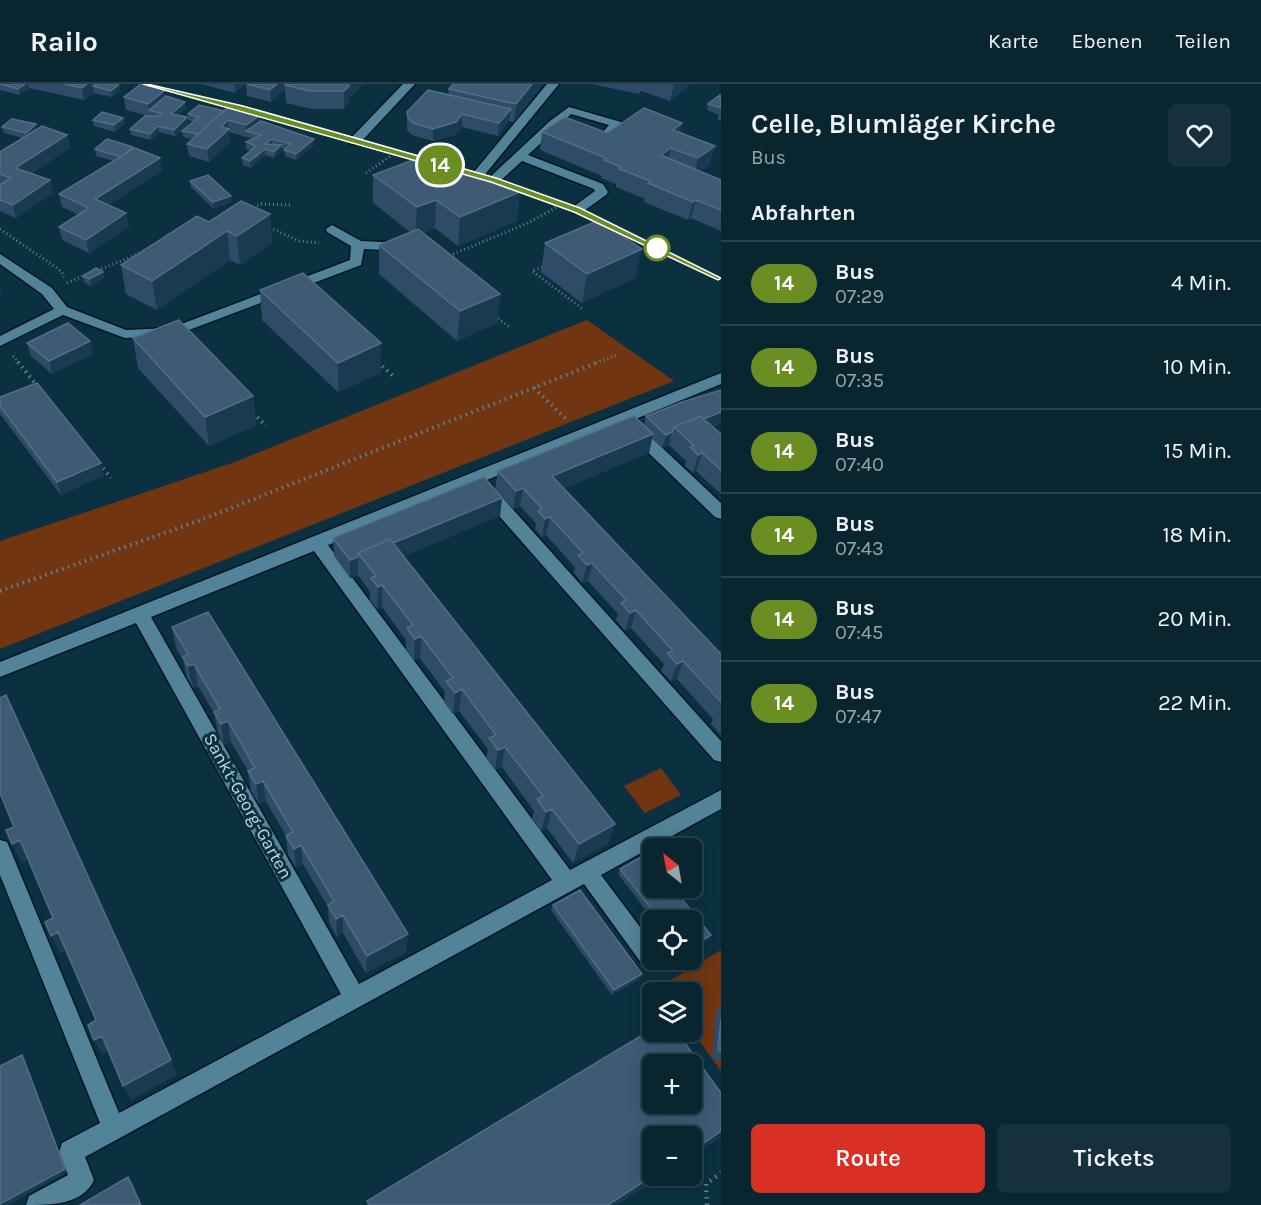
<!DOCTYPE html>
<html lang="de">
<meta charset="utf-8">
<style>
body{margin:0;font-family:Karla,sans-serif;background:#16313c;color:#f1f3f6;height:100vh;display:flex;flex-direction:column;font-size:22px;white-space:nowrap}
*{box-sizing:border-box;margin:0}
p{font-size:20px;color:#98a5ab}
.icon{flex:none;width:33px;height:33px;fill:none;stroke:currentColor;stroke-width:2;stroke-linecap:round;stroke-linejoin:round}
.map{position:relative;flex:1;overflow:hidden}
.sheet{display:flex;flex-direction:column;background:#082530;width:540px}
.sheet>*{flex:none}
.badge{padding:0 12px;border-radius:20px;font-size:21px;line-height:39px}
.needle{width:39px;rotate:329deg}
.buttons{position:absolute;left:642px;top:754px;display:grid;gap:12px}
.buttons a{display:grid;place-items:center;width:60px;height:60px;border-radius:9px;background:#082530;box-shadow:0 3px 15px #0003,0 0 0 2px #29424c;font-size:30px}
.map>.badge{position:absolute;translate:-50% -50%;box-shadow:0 0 0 3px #fff}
h2{padding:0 30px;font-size:22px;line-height:54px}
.round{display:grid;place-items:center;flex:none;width:63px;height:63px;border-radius:9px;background:#16313c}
.overview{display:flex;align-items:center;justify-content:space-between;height:102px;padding:0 30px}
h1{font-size:28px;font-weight:600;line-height:45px}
.cta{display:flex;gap:12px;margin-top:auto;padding:12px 30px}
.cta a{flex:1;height:69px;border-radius:9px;background:#d93025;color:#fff;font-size:24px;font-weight:600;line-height:69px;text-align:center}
.cta a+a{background:#16313c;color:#f1f3f6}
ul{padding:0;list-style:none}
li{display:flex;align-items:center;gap:18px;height:84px;padding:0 30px;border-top:2px solid #29424c}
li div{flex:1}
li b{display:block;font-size:22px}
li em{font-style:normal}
li .badge{min-width:66px;font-weight:700;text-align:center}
header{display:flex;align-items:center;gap:36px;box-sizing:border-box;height:84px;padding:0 30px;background:#082530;border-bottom:2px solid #29424c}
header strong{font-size:28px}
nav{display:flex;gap:33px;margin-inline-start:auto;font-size:21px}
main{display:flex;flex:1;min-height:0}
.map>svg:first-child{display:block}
.green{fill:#713611}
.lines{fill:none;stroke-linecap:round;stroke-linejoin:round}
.minor-casing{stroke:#011822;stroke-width:3}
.path-far2{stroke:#61808e;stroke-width:3;stroke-dasharray:1 3;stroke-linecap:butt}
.path-far1{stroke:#61808e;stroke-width:4;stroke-dasharray:1.5 4.5;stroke-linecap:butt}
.path{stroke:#61808e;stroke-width:4.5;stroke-dasharray:1.5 5;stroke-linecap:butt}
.minor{fill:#538398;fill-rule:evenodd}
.wall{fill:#2e4c67}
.shaded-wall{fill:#193b52}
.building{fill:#3e5a75;stroke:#526e86;stroke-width:1.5;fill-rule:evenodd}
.line{fill:#6b8e23;stroke:#fff;stroke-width:1.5}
.stop-dot{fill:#fff;stroke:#6b8e23;stroke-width:3}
.labels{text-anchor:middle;stroke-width:6;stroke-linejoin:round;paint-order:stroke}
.street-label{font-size:18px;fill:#bfd7e3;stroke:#0b3140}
</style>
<header>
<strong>Railo</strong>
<nav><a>Karte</a><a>Ebenen</a><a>Teilen</a></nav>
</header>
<main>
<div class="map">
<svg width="721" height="1121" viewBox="0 0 721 1121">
<rect width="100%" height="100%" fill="#0b3140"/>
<path class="green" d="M587,236L674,297L0,565V457L235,378Z
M661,684L681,711L645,729L624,702Z
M721,866V987L692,947V909H663L659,903Z"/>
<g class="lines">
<defs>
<path id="minor" d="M403,0H415L359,60H351V54Z
M547,0H559L482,94H474V88Z
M569,23L621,38L623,40L607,56L603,58L557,44L528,71L603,100L608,108L606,111L581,129H573L571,126L573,123L595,107L594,105L522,77L498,99H490V93L550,37ZM571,30L609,41L601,50L563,38Z
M332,141L361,157L403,159L410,163L403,167L364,165L361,181L173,252L125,254L63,231L0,262V252L54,225L42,210L0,180V170L52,204L67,223L126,246L171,244L350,176L351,162L327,148L326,145Z
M721,289V300L328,461L570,786L721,706V725L601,791L652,859V876H660L658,880L650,883L642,880L584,800L85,1073L94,1096C83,1121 50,1121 26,1121L29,1112L68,1091L59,1068L62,1059L100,1039L0,791V756L7,758L10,765L119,1029L341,910L136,539L0,593V578ZM314,467L552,796L359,900L151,533Z
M633,340L638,341L721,419V435L715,433L628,349L625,345Z
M485,399L491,401L721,657V678L714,676L479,409L477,405L479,401Z"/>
</defs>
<use href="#minor" class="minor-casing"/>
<path class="path-far2" d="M366,89L395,69
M250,125L261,120L291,121
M266,142L299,157L319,159
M0,145L61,187L64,193
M453,170L526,140L559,122
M546,182L532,187L584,226
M94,188L143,168
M67,199L87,190
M495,232L511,244
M13,272L19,279
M596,279L617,271"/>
<path class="path-far1" d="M18,278L38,303
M378,278L395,294
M534,304L567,336
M253,329L266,342
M99,380L111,394
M0,507L201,436L599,278"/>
<path class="path" d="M707,1121L706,1100L721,1089"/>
<use href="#minor" class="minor"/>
</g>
<path class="wall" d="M0,0H118L120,7L112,13L94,9L84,16L29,4L20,11L0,6Z
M201,0H245L235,9Z
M246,0H363L349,14V19L344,25H311L286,19L285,6L271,18L247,12Z
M453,0H543L514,38L509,37L498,52L462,43L455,51L433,57L412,51L407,46V28L448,10L449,5Z
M591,0H691L670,17L641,7L639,10Z
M721,11V37L717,35L719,31L707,26L708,20Z
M165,12L186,24L178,31L188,40L175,52L159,48L151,56L131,51L130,45L148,32L126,26L124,13Z
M188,30L261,37L314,61L296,76L285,72L284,66L285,65L281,64V68L274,74L265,71L251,84L243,81L242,74L251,67L246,65V58L253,55L229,48L230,58L209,78L189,72L187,60L192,55L183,53L182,47L194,38L188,36Z
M123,34L124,40L115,48L94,42L93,36Z
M682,39L680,48L710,80L700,87L721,96V147L691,134L688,136L644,118L645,115L616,103V100L601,94L602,92L540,66L542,48L607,49Z
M2,43L37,45L67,51L70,64L30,90L50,96L53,109L16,134L0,127V68L23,54L4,49Z
M133,63L134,65L162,87L108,121L126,129L129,142L89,169L62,156L59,143L79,131L62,123L59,110L114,77L96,72L95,65Z
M373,91L517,137L458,162L435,144L423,149L500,210L497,239L457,257L379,190V161L410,148L373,119Z
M190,97L232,118L214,125L191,103Z
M270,130L272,159L240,181L230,176L157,226L126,210L121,181L209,138Z
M545,159L635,194L582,219L541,188Z
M103,188L104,194L91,202L84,198L83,192Z
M260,206L381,289L338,308L262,236Z
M133,254L253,312L256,341L209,362L138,284Z
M27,259L93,270L52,290L31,272Z
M721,306V339L713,343L721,350V410L696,387L693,389L685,382L686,377L669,361L662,364L652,354L649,369L564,404L721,570V651L711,640L713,635L677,595L671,597L661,587L664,580L631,544L625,547L616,536L618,530L588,497L582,499L574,489L575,483L546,451L542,453L535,445L536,439L520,422L513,425L495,405L498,387L644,341L646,332Z
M0,313L104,391L61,411L0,330Z
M502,414L500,432L403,472L608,760L573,779L547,744L541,747L532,734L534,727L502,683L495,686L486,674L488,665L459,627L453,630L444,618L445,608L420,574L414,576L406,565V556L382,523L377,525L370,516V508L358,491L350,494L334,472L333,454Z
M172,543L406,868L366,889L343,849L337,853L329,839L328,823L303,780L296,784L288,771L286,752L266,717L259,720L251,707L248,687L231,658L224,661L218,649L214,629L198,602L193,604L187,594L183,576L176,564Z
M620,785L711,851L708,856L692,837H654L618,790Z
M553,821L640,895L612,911L551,826Z
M721,921V977L712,975L716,928Z"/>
<path class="shaded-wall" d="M25,0H28L29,4L20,11L18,5Z
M87,0H102L93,2L94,9L84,16L82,4Z
M119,0L120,7L112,13L111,7Z
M234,0H245L235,9Z
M277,0H286L285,1V6L271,18L270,6Z
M348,0H363L349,14V19L344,25V7Z
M532,0H543L514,38L516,20Z
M674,0H691L670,17Z
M165,6L166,18L149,26L148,20Z
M185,18L186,24L172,36L171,30Z
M511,25L509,37L498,52L499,39Z
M462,30V43L455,51L433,57V45Z
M260,31L261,43L246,47V41Z
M187,33L188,40L175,52L174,46Z
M123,34L124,40L115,48L114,41Z
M230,35L228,36L230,58L209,78L207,65L202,52Z
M682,39L678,57L673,46Z
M36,40L38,47L27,55L26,49Z
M158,42L159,48L151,56L150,50Z
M67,51L70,64L18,97L15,84Z
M272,55V61L265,60Z
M314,55V61L296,76V70Z
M281,61V68L274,74V68Z
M715,62L710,80L694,92L698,74Z
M671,64L667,82L661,71Z
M265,65V71L251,84L250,77Z
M160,74L162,87L98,128L95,115Z
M50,96L53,109L16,134L13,121Z
M520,108L517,137L458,162L460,133Z
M231,112L232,118L214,125L213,118Z
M436,116L435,144L415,152L417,123Z
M696,116L691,134L688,136L693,118Z
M126,129L129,142L89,169L86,156Z
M270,130L272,159L240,181L237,152Z
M227,147L230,176L157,226L152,197Z
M642,165L635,194L582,219L587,190Z
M103,188L104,194L91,202L89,195Z
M0,202L2,211L0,212Z
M500,210L497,239L457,257L460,227Z
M90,257L93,270L52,290L49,277Z
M381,259V289L338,308V279Z
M253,312L256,341L209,362L205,333Z
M721,328V339L686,354L677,346Z
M672,348L669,361L662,364L666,351Z
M653,350L649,369L549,410L552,392Z
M702,369L696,387L693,389L698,371Z
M101,379L104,391L61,411L57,398Z
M523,404L520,422L513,425L516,407Z
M502,414L500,432L371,486L361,472Z
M550,433L546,451L542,453L545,435Z
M358,473V491L350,494V476Z
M592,479L588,497L582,499L587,481Z
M382,501V523L377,525L378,503Z
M636,526L631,544L625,547L630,529Z
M421,552L420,574L414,576L415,555Z
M683,577L677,595L671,597L677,580Z
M194,580L198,602L193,604L188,582Z
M462,605L459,627L453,630L455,609Z
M228,637L231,658L224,661L221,640Z
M505,663L502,683L495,686L498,666Z
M263,697L266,717L259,720L256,700Z
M552,725L547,744L541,747L546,728Z
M615,740L608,760L573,779L579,760Z
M20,756L29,775L22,779L12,760Z
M301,761L303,780L296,784L294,765Z
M343,831V849L337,853L336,835Z
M58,848L67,866L60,869L51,852Z
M408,850L406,868L366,889L367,872Z
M711,851L708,856L692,865V862Z
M642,890L640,895L612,911L614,906Z
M102,952L110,967L102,971L94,956Z
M22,971L25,975L67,1088L8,1121H0Z
M171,976L177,991L131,1016L123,1002Z
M721,1047V1053L692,1072V1067Z
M652,1092H661L617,1121H608Z
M128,1093L133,1099L142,1121H141Z"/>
<path class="building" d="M0,0H25L18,5Z
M64,0H87L82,4Z
M96,0H119L111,7L93,2Z
M141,0L165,6L148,20L124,13Z
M247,0H277L270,6Z
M286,0H349V2L344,7H310L285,1Z
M453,0H532L516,20L449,5Z
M428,6L511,25L499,39L462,30L456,38L433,45L413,39L408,34L407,28Z
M720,11L721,24L708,20Z
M166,12L185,18L171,30L187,33L174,46L158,42L150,50L130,45L145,32H160L162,30L149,26Z
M199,21L224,27L198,50L182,47L199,33L188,30Z
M229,22L260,31L246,41L228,36L221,43L229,45L207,65L187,60Z
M644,24L682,39L673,46L715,62L698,74L671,64L661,71L721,96V126L696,116L693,118L648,99L651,97L619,85L621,83L604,76L606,74L542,48L565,33L607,49Z
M102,28L123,34L114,41L93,36Z
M12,35L36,40L26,49L2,43Z
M261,37L314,55L296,70L284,66L291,60L272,55L265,60L281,61L274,68L265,65L250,77L242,74L256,62L246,58L261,51L246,47Z
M42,42L67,51L15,84L50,96L13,121L0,116V101L11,94L0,90V68Z
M107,55L133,63L121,73L95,65Z
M135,64L160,74L95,115L126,129L86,156L59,143L89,124L59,110Z
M426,71L448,87L452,85L457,89L462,87L479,96L483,94L499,101L503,99L520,108L460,133L436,116L417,123L373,91Z
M208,91L231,112L213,118L190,97Z
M241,117L270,130L237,152L227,147L152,197L121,181L197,132L209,138Z
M599,136L642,165L587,190L545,159Z
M418,145L500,210L460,227L379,161Z
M96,184L103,188L89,195L83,192Z
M303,189L381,259L338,279L260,206Z
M179,236L253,312L205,333L133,254Z
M68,239L90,257L49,277L27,259Z
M37,299L101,379L57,398L0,322V313Z
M721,306V328L704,335L700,332L674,343L672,348L666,351L646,332L682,318Z
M634,332L653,350L552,392L721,570V618L683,577L677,580L667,569L673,567L636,526L630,529L621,519L626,516L592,479L587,481L578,471L583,469L550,433L545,435L538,427L542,425L523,404L516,407L498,387Z
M700,332L721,350V386L702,369L698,371L690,363L694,362L674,343Z
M484,393L502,414L393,459L390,455L358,469V473L350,476L333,454Z
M390,455L615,740L579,760L552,725L546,728L537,715L543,712L505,663L498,666L489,654L496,651L462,605L455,609L446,597L453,594L421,552L415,555L407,544L413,541L382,501L378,503L371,494L376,492L358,469Z
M208,528L408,850L367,872L343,831L336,835L328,821L334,817L301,761L294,765L286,752L293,748L263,697L256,700L248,687L255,684L228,637L221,640L214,628L220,625L194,580L188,582L183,573L188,570L172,543Z
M6,611L171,976L123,1002L102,952L94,956L88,941L96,936L58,848L51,852L45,838L53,834L20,756L12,760L6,746L14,743L0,709V614Z
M646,770L652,778V804H673L711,851L692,862V837H661L620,785Z
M580,806L642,890L614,906L553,821Z
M721,935V967L718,966Z
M652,945V948H677L721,1009V1047L692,1067V1053H652V1092L608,1121H369L367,1117ZM652,981H692V1020H652Z
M22,971L65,1085L0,1120V982Z
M128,1093L141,1121H80Z"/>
<path class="line" d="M143,0H147L243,22L496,94L580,124L721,194L718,196L574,128L491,98Z"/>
<circle class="stop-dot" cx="657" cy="164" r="12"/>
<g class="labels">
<g class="street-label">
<text transform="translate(248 722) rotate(61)" y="6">Sankt-Georg-Garten</text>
</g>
</g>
</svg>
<div class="buttons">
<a><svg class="needle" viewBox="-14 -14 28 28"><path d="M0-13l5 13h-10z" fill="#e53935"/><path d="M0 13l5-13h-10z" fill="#98a5ab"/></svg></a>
<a><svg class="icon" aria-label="locate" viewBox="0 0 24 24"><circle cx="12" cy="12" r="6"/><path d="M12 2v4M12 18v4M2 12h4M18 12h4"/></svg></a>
<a><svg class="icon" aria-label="layers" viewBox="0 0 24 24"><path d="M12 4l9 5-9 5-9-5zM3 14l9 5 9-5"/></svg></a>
<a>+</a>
<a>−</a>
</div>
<b class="badge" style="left:440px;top:81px;background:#6b8e23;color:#fff">14</b>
</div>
<section class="sheet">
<div class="overview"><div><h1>Celle, Blumläger Kirche</h1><p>Bus</p></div><a class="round"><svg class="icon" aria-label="heart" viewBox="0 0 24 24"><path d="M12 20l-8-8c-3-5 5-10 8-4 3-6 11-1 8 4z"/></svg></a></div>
<h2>Abfahrten</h2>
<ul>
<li><span class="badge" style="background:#6b8e23;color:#fff">14</span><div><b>Bus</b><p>07:29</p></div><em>4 Min.</em></li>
<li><span class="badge" style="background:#6b8e23;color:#fff">14</span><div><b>Bus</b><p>07:35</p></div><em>10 Min.</em></li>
<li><span class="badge" style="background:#6b8e23;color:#fff">14</span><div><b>Bus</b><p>07:40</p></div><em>15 Min.</em></li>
<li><span class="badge" style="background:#6b8e23;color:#fff">14</span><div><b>Bus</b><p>07:43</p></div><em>18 Min.</em></li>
<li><span class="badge" style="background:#6b8e23;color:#fff">14</span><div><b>Bus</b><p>07:45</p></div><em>20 Min.</em></li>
<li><span class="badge" style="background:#6b8e23;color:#fff">14</span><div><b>Bus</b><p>07:47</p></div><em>22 Min.</em></li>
</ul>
<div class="cta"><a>Route</a><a>Tickets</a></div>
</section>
</main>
